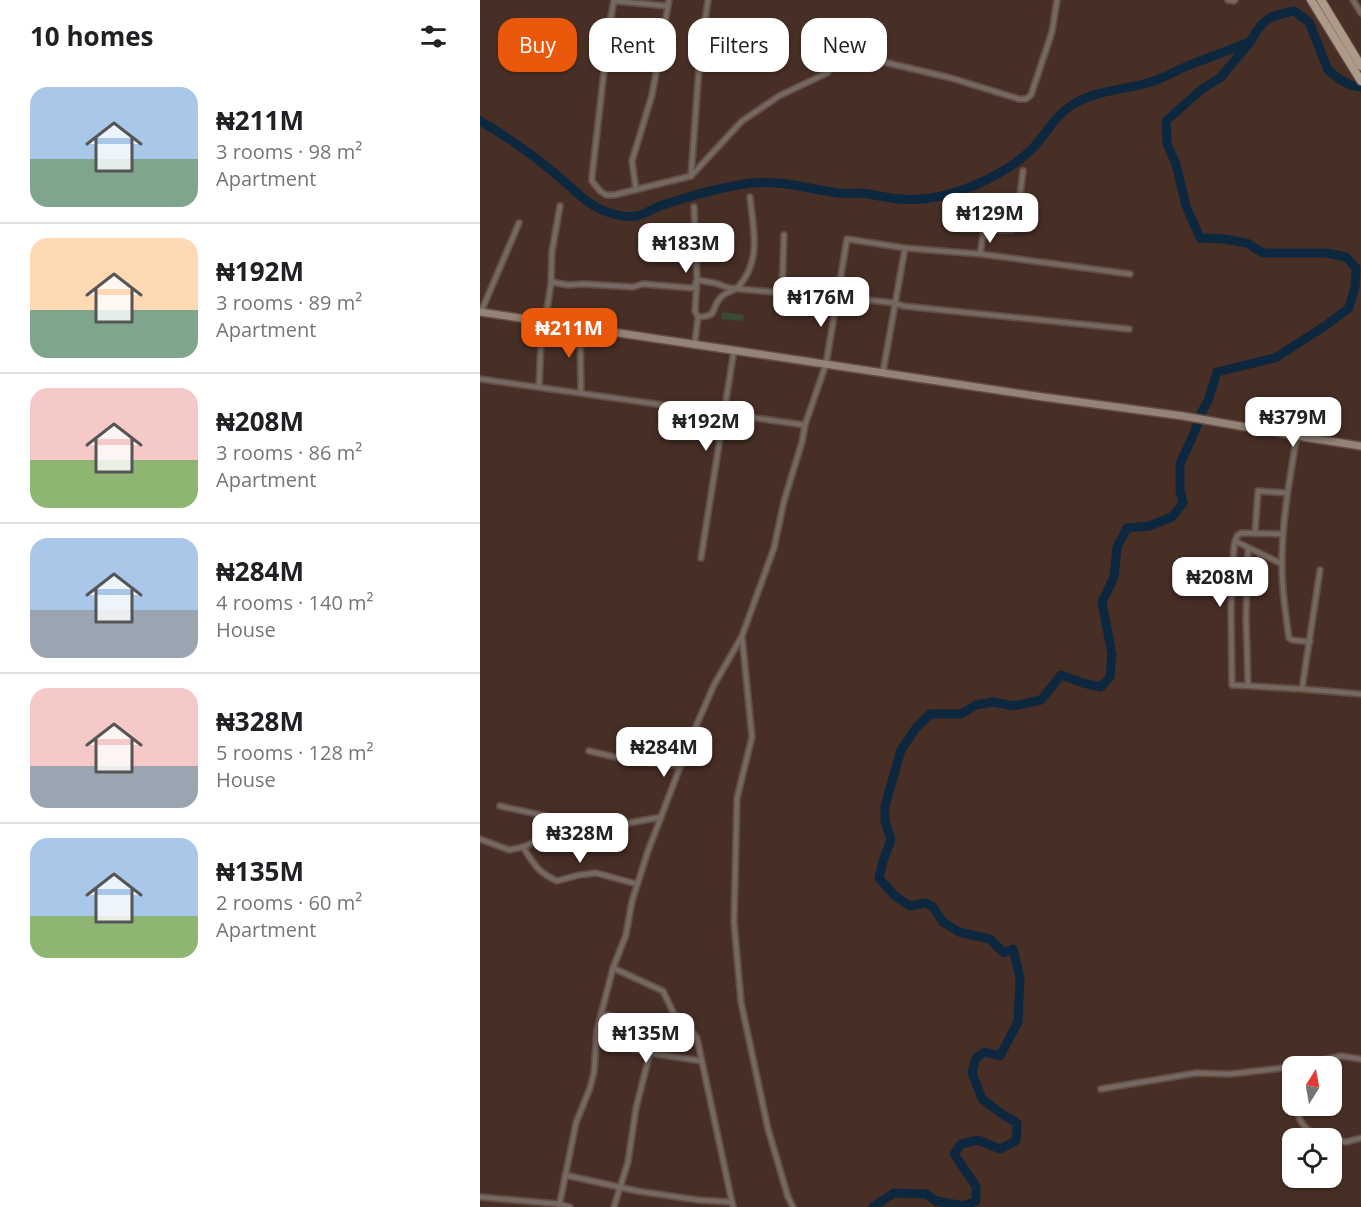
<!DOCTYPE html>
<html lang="en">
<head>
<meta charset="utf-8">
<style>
	:root { --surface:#fff; --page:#f2f2f2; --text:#202124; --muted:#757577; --line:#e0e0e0; --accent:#ea580c }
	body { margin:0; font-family:"Open Sans",sans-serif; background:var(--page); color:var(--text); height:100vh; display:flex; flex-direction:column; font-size:22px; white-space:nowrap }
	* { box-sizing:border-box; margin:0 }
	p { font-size:20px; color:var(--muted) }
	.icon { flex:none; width:33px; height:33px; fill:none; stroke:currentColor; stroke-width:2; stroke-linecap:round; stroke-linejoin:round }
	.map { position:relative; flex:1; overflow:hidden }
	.side { display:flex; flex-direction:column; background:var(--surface); width:480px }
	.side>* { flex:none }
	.guide { position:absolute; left:18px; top:18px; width:570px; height:54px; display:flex; gap:12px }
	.needle { width:39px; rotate:11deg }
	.controls { position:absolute; left:802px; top:1056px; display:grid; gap:12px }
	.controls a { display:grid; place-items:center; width:60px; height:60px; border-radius:12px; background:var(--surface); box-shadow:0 2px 4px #0004; font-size:30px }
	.price { position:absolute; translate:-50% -51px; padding:0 14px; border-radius:12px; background:#fff; color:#222; font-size:20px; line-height:39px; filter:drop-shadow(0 2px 3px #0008) }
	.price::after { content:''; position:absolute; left:50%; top:36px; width:18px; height:14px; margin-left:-9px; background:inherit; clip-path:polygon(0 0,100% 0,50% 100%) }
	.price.selected { background:var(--accent); color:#fff }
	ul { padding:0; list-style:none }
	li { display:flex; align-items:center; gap:18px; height:150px; padding:0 30px }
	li+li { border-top:2px solid var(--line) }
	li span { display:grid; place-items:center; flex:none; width:168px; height:120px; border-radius:18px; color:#555 }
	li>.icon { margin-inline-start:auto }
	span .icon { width:72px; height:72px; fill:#fffc; stroke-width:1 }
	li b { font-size:26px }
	h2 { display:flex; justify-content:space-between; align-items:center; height:72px; padding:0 30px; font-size:26px }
	.pill { padding:0 21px; border-radius:18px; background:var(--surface); box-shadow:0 2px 4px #0004; font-size:21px; line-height:54px }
	.pill.selected { background:var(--accent); color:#fff }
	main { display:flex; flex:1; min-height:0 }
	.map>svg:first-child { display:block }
	.green { fill:#374b34 }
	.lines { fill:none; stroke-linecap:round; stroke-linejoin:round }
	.river { stroke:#0c273e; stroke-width:9 }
	.street-casing { stroke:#644c44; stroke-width:8 }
	.secondary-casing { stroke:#644c44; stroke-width:10 }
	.primary-casing { stroke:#644c44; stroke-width:10 }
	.street { stroke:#736960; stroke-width:4.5 }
	.secondary { stroke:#948477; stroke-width:7 }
	.primary { stroke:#ae9a89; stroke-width:8 }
</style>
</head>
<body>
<main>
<section class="side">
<h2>10 homes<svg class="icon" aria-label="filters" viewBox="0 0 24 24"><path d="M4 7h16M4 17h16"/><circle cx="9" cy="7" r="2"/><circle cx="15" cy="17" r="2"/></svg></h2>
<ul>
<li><span style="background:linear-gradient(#a9c7e8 60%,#7fa58c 0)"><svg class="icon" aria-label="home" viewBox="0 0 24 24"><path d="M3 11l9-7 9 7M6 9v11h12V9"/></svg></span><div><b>₦211M</b><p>3 rooms · 98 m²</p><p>Apartment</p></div></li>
<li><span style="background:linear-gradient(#ffd9b3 60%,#7fa58c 0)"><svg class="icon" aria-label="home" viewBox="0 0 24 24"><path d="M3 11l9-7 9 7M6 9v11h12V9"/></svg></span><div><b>₦192M</b><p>3 rooms · 89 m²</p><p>Apartment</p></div></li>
<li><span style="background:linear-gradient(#f6c9c9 60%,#8fb573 0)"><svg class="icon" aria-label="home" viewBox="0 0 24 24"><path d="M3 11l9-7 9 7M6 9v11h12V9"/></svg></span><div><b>₦208M</b><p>3 rooms · 86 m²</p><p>Apartment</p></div></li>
<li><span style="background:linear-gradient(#a9c7e8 60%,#9aa5b1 0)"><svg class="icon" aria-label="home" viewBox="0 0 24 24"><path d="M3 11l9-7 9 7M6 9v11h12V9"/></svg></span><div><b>₦284M</b><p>4 rooms · 140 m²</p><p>House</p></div></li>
<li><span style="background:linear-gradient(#f6c9c9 65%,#9aa5b1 0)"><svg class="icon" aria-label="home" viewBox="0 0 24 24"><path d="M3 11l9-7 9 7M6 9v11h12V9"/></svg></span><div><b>₦328M</b><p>5 rooms · 128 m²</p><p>House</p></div></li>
<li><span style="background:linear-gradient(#a9c7e8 65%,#8fb573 0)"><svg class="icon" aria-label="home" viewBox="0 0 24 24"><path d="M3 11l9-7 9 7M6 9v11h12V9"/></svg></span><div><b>₦135M</b><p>2 rooms · 60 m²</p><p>Apartment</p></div></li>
</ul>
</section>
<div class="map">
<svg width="881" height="1207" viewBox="0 0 881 1207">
	<rect width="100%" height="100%" fill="#482f26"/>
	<polygon class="green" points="242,312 264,315 263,321 241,319"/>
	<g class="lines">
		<g class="river">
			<path d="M0,121C28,137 53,155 78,176C97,192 107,206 133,214C140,216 148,217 155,216C164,215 172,209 180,206C209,196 242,187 272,183C301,180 329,189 358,193C368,194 379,192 389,194C413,199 433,202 456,197C487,192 530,171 552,149C565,136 573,118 588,108C613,89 645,91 674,81C685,77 696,71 707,66C728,58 749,50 770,42C783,19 788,16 814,11L829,22L848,70L858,78L870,85L881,87"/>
			<polyline points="393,1207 414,1193 446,1194 456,1201 484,1206 496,1201 496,1186 474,1154 481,1144 498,1140 520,1149 536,1141 537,1123 522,1114 502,1099 492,1073 496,1058 505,1052 520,1056 538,1022 540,978 533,949 524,953 510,939 479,932 463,922 453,907 446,903 430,906 415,896 399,878 403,861 411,840 405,821 405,806 421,750 436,728 450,714 481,714 496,705 513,702 533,706 561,700 581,675 603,683 621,687 630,677 632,654 622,602 634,577 637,547 647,528 669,526 692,517 703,503 700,490 700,464 715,431 721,413 728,401 737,372 795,358 845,326 869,308 875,287 876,268 866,257 847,253 783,253 767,243 744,239 720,238 706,206 696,164 687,144 686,121 722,89 740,78 770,42"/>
		</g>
		<g class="street-casing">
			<g id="street">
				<polyline points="134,0 129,28 112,176 112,181 120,191 126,195 134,195 211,176 262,121 299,96 347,73 354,65 357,57 363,52 370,52 387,58 471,78 539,99 546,99 551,95 572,32 577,0"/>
				<polyline points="748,0 754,1 755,0"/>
				<polyline points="873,0 881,13"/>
				<polyline points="134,1 188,6"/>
				<polyline points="211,176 220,54 228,0"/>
				<polyline points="156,190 152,161 172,95 189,0"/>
				<polyline points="214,207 217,280 215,311 218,317 215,341"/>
				<polyline points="500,254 504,230 532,230 536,226 543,171"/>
				<polyline points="71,282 88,285 103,284 153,287 163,284 211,288 214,287 217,280 235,283 249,288 293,292 305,291 415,303 423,306 649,329"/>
				<polyline points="302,291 304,235"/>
				<polyline points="1,312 39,223"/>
				<path d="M218,317C239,316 230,310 240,298C246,291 254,292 259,286C282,260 273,228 270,197"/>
				<polyline points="100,327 101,392"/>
				<polyline points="403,372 425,248"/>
				<polyline points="0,379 325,425"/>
				<polyline points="59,386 62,321 67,309 71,284 72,251 80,206"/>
				<path d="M817,436C810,476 803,515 802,555C801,583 805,610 809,638L812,640L830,642"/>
				<polyline points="775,533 778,491 807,493"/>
				<polyline points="803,534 761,533 757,536 754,546 751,607 752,685 822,689 881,694"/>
				<polyline points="755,541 802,564"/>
				<polyline points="221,558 254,350"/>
				<polyline points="262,636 272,737 257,798 254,922 261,1002 288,1129 308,1197 313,1207"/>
				<polyline points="768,685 766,617 768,549"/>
				<polyline points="822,689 840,570"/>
				<polyline points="109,751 148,760 201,766"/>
				<polyline points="20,806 93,822 112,827"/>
				<polyline points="0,839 29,850 43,847 77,832 128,827 181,817"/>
				<path d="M43,847C54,864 57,872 77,881L99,875L116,873L157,884"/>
				<polyline points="133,968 183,991 194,1014 204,1020 217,1038 253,1207"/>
				<polyline points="121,1014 172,1024 175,1026 176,1029 156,1108 148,1162 134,1207"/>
				<polyline points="116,1039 170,1053 221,1061"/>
				<polyline points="815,1066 861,1056 881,1059"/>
				<polyline points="621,1089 716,1073 750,1074 813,1067"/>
				<path d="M817,1106C818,1127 831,1135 850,1138"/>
				<polyline points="852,1139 866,1142 881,1138"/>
				<polyline points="85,1175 157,1191 218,1200 252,1202"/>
				<polyline points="0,1197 79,1204 90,1207"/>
				<polyline points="79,1207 96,1123 110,1088 114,1072 117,1030 133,968 146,935 152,901 168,851 213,733 234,685 262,636 294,548 304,501 322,442 325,425 346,364 367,239 425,248 500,254 650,274"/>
			</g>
		</g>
		<g class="secondary-casing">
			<polyline id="secondary" points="0,312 563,397 703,416 817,436 881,446"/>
		</g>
		<g class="primary-casing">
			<g id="primary">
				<polyline points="831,0 881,81"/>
				<polyline points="841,0 881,66"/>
			</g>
		</g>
		<use href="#street" class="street"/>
		<use href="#secondary" class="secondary"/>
		<use href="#primary" class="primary"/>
	</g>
</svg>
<div class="controls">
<a><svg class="needle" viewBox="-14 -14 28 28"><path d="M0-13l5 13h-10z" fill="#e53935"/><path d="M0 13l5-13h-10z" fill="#757577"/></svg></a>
<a><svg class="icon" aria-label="locate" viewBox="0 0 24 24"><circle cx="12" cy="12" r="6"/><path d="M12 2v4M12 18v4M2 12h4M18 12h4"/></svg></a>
</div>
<b class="price" style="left:510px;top:244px">₦129M</b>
<b class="price" style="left:206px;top:274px">₦183M</b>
<b class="price" style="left:341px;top:328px">₦176M</b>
<b class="price selected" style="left:89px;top:359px">₦211M</b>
<b class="price" style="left:813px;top:448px">₦379M</b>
<b class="price" style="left:226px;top:452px">₦192M</b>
<b class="price" style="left:740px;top:608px">₦208M</b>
<b class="price" style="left:184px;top:778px">₦284M</b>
<b class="price" style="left:100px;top:864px">₦328M</b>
<b class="price" style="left:166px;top:1064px">₦135M</b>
<div class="guide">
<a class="pill selected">Buy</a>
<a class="pill">Rent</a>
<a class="pill">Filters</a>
<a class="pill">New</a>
</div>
</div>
</main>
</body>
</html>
